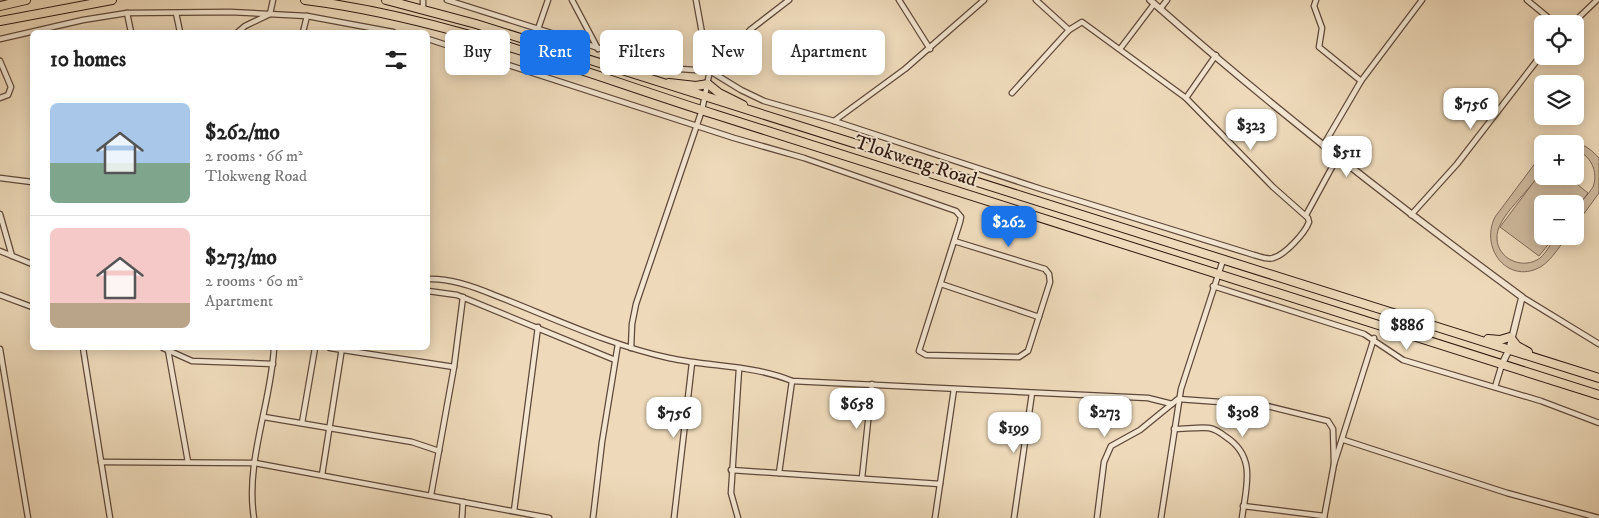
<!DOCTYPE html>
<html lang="en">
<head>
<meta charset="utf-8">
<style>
	:root { --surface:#fff; --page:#f2f2f2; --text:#222; --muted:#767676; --line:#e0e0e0; --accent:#1a73e8 }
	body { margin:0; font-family:"IM FELL DW Pica",serif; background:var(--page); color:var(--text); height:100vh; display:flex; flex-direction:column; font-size:19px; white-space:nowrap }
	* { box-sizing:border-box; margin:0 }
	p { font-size:16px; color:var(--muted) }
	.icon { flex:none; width:28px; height:28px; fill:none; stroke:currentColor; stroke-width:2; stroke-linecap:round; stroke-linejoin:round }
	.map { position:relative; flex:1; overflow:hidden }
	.drawer { position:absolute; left:30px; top:30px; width:400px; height:320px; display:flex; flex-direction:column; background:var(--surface); border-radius:8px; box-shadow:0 2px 12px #0003 }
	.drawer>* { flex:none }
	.hud { position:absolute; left:445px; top:30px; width:475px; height:45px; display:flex; gap:10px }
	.tools { position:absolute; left:1534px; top:15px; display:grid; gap:10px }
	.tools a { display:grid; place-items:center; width:50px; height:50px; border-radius:8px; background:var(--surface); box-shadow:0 2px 12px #0003; font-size:25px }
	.price { position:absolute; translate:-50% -42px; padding:0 11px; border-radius:10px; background:#fff; color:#222; font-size:16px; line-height:32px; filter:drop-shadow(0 1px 2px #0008) }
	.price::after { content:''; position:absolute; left:50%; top:30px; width:15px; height:11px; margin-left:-8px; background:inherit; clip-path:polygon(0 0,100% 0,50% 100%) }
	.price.on { background:var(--accent); color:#fff }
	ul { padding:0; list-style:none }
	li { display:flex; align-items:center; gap:15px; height:125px; padding:0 20px }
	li+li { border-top:1px solid var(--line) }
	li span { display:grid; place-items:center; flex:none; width:140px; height:100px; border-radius:8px; color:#555 }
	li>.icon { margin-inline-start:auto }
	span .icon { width:60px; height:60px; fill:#fffc; stroke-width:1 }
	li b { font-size:21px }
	h2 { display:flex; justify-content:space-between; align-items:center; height:60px; padding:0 20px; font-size:21px }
	.tag { padding:0 18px; border-radius:8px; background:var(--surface); box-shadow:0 2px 12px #0003; font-size:18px; line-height:45px }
	.tag.on { background:var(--accent); color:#fff }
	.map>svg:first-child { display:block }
	.green { fill:#ceb99d; stroke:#7e6856 }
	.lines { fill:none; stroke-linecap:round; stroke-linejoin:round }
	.minor-casing { stroke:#5f483a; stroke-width:7 }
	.tertiary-casing { stroke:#5f483a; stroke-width:8 }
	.primary-casing { stroke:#2f180f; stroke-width:10 }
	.minor { stroke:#f4e7d2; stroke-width:4.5 }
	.tertiary { stroke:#f4e7d2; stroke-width:5.5 }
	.primary { stroke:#eedaba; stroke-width:8 }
	.labels { text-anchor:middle; stroke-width:4; stroke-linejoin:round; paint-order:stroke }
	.street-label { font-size:20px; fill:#2f180f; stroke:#f4e7d2 }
</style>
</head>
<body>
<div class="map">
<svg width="1599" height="518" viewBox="0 0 1599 518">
	<rect width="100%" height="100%" fill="#eedaba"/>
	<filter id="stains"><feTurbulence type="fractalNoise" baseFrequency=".004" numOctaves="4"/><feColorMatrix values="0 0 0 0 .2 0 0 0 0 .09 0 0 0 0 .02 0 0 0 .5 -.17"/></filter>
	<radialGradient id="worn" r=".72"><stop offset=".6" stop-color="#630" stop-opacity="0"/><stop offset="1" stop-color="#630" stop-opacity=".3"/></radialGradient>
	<g class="green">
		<path d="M1564,141C1580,142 1588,146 1599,158V193L1575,226C1575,221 1574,214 1576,210C1580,202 1588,195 1593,187C1599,171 1590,155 1575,149V144H1557Z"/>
		<path d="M1542,154C1543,159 1544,165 1542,169C1533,190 1495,216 1497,239C1498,258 1520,269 1537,260C1545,256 1551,243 1556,236H1567C1560,246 1552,259 1542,266C1510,286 1479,250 1495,217Z"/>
		<polygon points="1542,171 1542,176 1567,176 1588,193 1575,210 1575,204 1542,204 1542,236 1555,236 1539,256 1500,227"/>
	</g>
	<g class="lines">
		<g class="minor-casing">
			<g id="minor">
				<path d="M447,0L649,64L665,68L710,71L741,90L764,101L834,121L1041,189L1254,255C1259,256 1267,260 1273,258C1285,255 1305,233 1309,222L1308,218L1273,187L1186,98"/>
				<polyline points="572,0 598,49"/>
				<polyline points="899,0 930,49"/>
				<polyline points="1036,0 1069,30"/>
				<polyline points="1316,0 1314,6 1322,28 1319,47 1361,81"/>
				<polyline points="1527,0 1556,24"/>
				<polyline points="423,9 423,0"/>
				<polyline points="1160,9 1167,0"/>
				<polyline points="127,13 131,32"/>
				<polyline points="176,13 180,32"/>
				<polyline points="1572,24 1597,0"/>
				<polyline points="538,29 548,0"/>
				<polyline points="238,32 245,26 270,14 273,0"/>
				<polyline points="303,32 307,16"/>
				<polyline points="0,39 83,20 127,13 230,12 307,16 393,32"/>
				<polyline points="428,39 734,138 804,158 956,211 961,217 960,222 919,351 926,355 1019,357 1028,351 1050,282 1049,274 1045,269 954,241"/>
				<polyline points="1120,49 1154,4"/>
				<polyline points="0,61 11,87 8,95 0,98"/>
				<polyline points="711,65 727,55 750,30 789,0"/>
				<polyline points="1012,93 1069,30 1082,22 1186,98 1216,55"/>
				<polyline points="834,121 905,69 984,0"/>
				<polyline points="1323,146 1361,81 1422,0"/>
				<polyline points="0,178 32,182"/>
				<polyline points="0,214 12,256"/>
				<polyline points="1306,215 1337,158"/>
				<polyline points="1411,215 1457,164 1542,54"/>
				<polyline points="0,251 32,264"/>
				<path d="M428,279C450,278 473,286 494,295C551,317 609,345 669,358C710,367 754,365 792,381L1148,398L1172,404"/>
				<polyline points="941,284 1039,317"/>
				<polyline points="1213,286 1364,334 1403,360 1541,401 1599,423"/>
				<polyline points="428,291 457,295 615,360"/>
				<polyline points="0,295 32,307"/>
				<polyline points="1522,297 1599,344"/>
				<polyline points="83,348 110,518"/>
				<polyline points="163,348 192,361 273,364"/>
				<polyline points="330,348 454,367"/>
				<polyline points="631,348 632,324 636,304 702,110 711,65 702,33 696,0"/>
				<polyline points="0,349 28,518"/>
				<polyline points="168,350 188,462"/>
				<polyline points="1495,387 1502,364"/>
				<polyline points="264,417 412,442 439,451"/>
				<polyline points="302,423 315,348"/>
				<path d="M1174,429C1185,429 1198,427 1209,428C1215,429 1221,433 1226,437C1257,457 1246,487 1242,518"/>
				<polyline points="1344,440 1507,493 1599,518"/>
				<polyline points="101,462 255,463 549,518"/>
				<polyline points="731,470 940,484"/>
				<polyline points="779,473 792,381"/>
				<polyline points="322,475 342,348"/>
				<polyline points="862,478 872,384"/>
				<polyline points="431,495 454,367 463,297"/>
				<polyline points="1243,506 1324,516"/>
				<polyline points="514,511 538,327"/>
				<path d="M254,518C245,462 271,404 274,348"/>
				<polyline points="462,518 463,502"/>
				<polyline points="593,518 602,442 618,344"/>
				<polyline points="674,518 692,363"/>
				<polyline points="738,518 731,493 739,369"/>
				<polyline points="935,518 954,389"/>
				<polyline points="1014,518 1032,393"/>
				<polyline points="1097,518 1104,462 1111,446 1140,430 1178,399 1263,405 1328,421 1333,429 1334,464"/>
				<polyline points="1161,518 1181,389 1223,260"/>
				<polyline points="1324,518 1334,464 1374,338"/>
			</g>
		</g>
		<g class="tertiary-casing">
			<path id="tertiary" d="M1150,0C1269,105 1394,203 1522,297L1509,350L1502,364"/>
		</g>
		<g class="primary-casing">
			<g id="primary">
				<path d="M305,0C448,18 581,72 717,115C1011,208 1305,302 1599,395"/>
				<polyline points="386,0 476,24 1599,378"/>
				<polyline points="0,6 26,0"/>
				<polyline points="0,21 112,0"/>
				<polyline points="669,83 696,86 708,84 719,93 743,105"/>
				<polyline points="1488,339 1500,340 1510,337 1517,346 1528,352"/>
			</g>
		</g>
		<use href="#minor" class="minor"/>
		<use href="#tertiary" class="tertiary"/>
		<use href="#primary" class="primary"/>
	</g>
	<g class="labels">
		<g class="street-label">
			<text transform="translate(916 160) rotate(18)" y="7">Tlokweng Road</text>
		</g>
	</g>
	<rect width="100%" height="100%" filter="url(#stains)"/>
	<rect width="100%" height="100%" fill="url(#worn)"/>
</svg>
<div class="tools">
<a><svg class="icon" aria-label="locate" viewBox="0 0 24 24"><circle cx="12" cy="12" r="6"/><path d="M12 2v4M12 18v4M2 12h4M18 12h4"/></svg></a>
<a><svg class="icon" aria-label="layers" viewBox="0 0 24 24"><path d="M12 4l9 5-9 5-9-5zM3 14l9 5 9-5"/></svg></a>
<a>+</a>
<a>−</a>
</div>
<b class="price" style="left:1471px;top:130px">$756</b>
<b class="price" style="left:1251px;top:151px">$323</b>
<b class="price" style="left:1347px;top:178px">$511</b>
<b class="price on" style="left:1009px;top:248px">$262</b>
<b class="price" style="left:1407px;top:351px">$886</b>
<b class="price" style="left:857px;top:430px">$658</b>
<b class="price" style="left:1105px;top:438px">$273</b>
<b class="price" style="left:1243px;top:438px">$308</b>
<b class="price" style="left:674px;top:439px">$756</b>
<b class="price" style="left:1014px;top:454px">$199</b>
<div class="hud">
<a class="tag">Buy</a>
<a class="tag on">Rent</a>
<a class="tag">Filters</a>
<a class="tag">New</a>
<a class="tag">Apartment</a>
</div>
<section class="drawer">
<h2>10 homes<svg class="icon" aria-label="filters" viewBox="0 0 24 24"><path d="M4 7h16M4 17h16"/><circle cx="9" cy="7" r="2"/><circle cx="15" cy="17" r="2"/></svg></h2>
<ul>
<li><span style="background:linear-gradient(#a9c7e8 60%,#7fa58c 0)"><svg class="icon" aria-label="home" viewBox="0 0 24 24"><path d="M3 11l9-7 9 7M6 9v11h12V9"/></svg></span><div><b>$262/mo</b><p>2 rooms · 66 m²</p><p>Tlokweng Road</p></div></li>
<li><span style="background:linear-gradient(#f6c9c9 75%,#b9a48a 0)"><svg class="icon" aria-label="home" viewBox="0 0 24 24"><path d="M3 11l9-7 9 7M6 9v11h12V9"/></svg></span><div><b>$273/mo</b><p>2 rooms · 60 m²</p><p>Apartment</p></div></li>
</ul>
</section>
</div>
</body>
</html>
